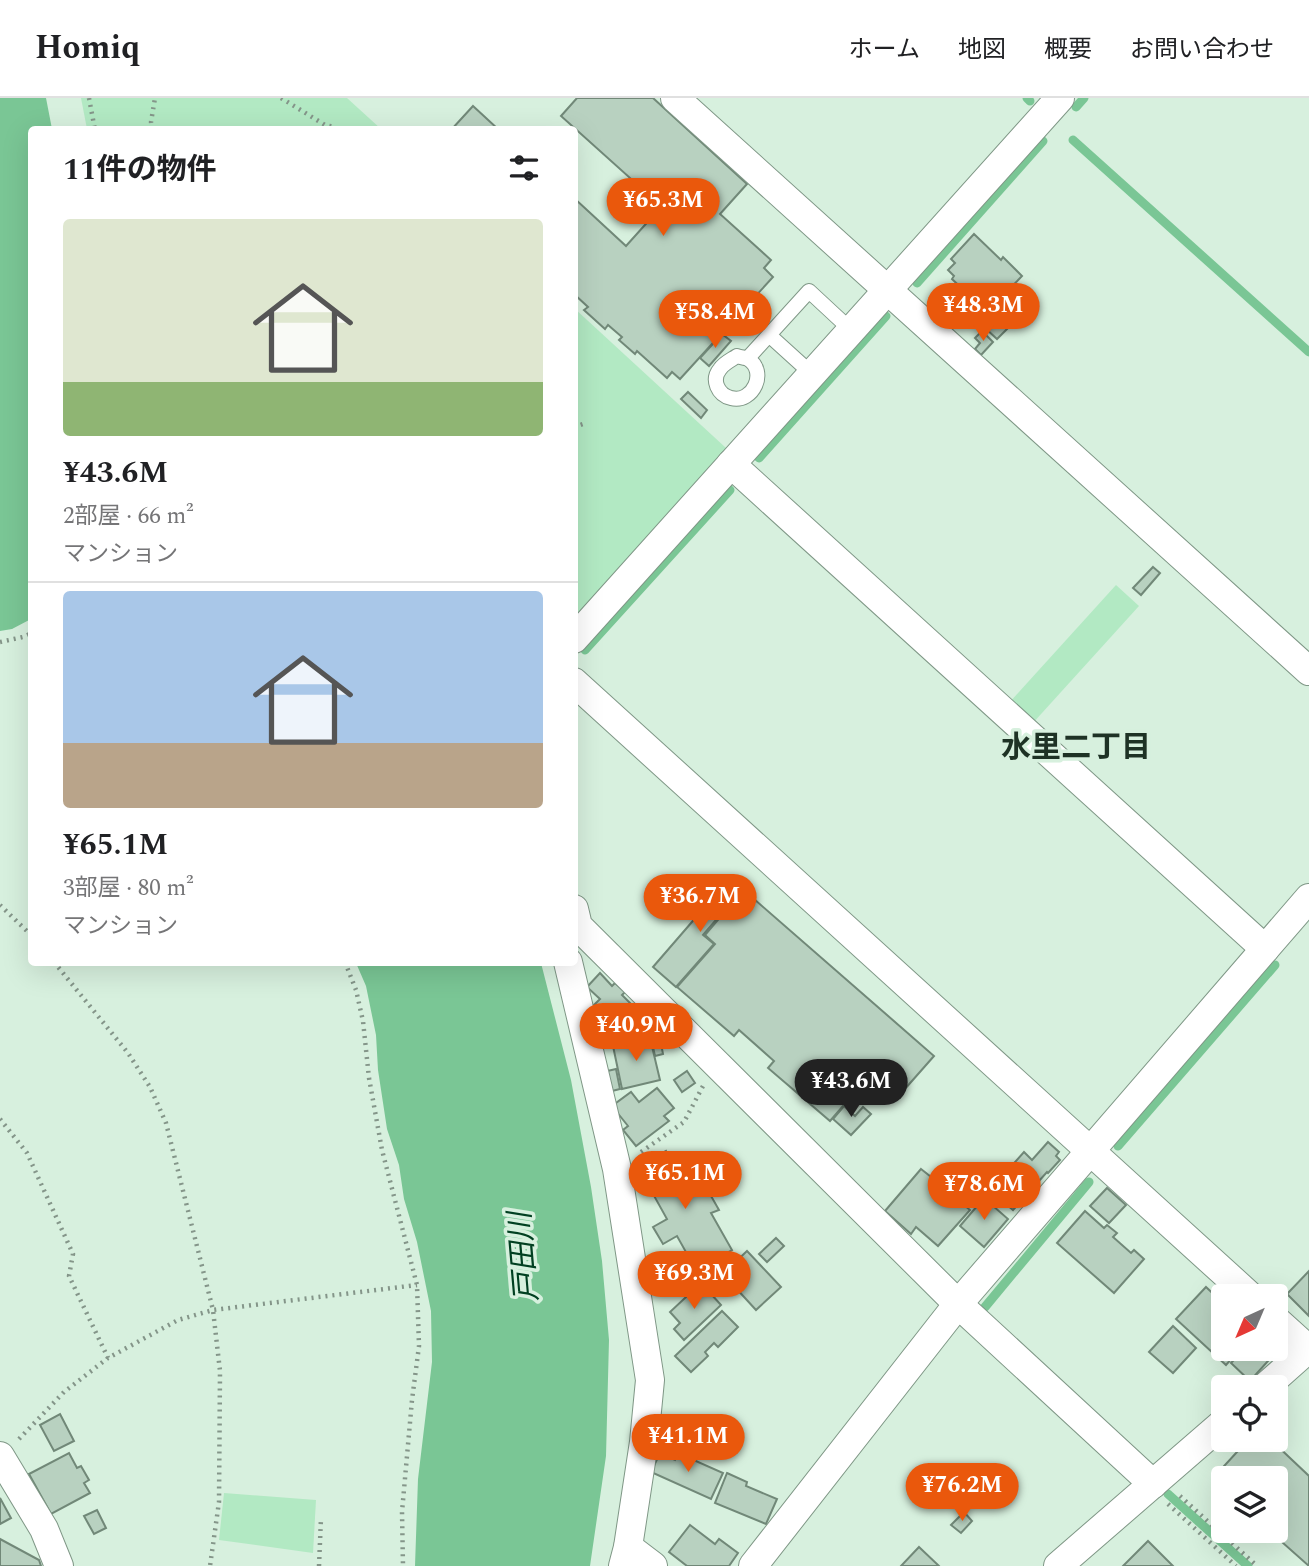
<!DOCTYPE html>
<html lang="ja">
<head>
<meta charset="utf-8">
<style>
	:root { --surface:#fff; --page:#f6f6f6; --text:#202124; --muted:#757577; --line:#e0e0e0; --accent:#ea580c }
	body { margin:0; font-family:Spectral,"Noto Sans JP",serif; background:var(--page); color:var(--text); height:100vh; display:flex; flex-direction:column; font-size:26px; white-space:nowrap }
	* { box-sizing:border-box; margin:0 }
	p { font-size:23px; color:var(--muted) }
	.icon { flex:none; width:38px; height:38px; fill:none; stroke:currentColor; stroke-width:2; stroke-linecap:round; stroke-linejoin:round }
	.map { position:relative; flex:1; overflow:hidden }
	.side { position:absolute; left:28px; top:28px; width:550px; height:840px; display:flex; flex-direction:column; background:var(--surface); border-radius:7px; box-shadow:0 7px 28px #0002 }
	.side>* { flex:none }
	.needle { width:46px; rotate:224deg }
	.controls { position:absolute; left:1211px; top:1186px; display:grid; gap:14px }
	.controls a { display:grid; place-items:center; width:77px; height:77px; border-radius:7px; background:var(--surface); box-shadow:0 7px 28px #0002; font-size:35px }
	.price { position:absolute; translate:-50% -60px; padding:0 16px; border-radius:24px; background:var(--accent); color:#fff; font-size:23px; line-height:46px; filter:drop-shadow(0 2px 4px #0008) }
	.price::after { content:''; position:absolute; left:50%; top:42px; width:21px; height:16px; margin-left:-10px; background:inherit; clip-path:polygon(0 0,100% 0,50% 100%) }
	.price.on { background:#222; color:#fff }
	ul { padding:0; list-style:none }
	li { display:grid; align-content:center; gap:14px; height:371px; padding:0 35px }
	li+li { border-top:2px solid var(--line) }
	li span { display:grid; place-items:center; height:217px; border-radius:7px; color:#555 }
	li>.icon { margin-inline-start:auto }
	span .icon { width:126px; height:126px; fill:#fffc; stroke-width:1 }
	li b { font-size:30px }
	h2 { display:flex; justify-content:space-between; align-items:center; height:84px; padding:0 35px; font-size:30px }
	header { display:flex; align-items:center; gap:42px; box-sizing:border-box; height:98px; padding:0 35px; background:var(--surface); border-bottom:2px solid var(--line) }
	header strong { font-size:33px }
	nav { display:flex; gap:38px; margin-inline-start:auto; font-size:24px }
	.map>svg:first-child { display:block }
	.green { fill:#b2e9c3 }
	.water { fill:#7ac695 }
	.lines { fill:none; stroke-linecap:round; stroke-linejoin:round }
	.stream { stroke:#7ac695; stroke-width:9 }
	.building { fill:#b8d1c0; stroke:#718878; stroke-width:2 }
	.service-casing { stroke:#7f9786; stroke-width:16 }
	.minor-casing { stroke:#7f9786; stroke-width:30 }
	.path { stroke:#849589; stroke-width:4.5; stroke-dasharray:2 5; stroke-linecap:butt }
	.service { stroke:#fff; stroke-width:14 }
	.minor { stroke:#fff; stroke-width:28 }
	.labels { text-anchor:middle; stroke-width:7; stroke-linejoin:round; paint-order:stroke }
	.neighbourhood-label { font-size:30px; font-weight:bold; fill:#1e3225; stroke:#d7f0de }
	.water-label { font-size:30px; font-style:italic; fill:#014021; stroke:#d7f0de }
</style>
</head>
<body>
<header>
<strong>Homiq</strong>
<nav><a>ホーム</a><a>地図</a><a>概要</a><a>お問い合わせ</a></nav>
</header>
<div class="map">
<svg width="1309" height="1468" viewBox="0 0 1309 1468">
	<rect width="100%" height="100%" fill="#d7f0de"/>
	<g class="green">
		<polygon points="81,0 347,0 381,31 87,31"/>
		<polygon points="574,210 726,350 574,521"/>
		<polygon points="1116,487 1139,508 1032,626 1009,605"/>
		<polygon points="224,1395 316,1402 313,1455 219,1442"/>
	</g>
	<g class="water">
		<polygon points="0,0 46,0 52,31 32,32 31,521 12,531 0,533"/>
		<polygon points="356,865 541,865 571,982 591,1089 602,1163 609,1242 606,1358 590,1468 415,1468 418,1381 432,1264 431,1213 417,1144 404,1101 399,1067 387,1031 378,972 376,937 366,888"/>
	</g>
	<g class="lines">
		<g class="stream">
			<polyline points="1027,0 1030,3"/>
			<polyline points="1076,9 1084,0"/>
			<polyline points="1073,42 1309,254"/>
			<polyline points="917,185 1043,43"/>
			<polyline points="759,360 886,218"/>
			<polyline points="585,552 730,392"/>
			<polyline points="1118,1048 1275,867"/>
			<polyline points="985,1209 1089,1084"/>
			<polyline points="1168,1396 1248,1468"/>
		</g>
	</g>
	<g class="building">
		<polygon points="577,0 653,0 747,86 720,116 771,162 764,170 773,179 680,281 672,274 667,280 637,253 635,256 619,242 622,239 608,227 605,231 584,212 588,209 574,196 574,100 626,148 653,118 631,97 639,88 561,18"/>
		<polygon points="473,8 499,32 451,32"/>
		<polygon points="974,136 1001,162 1003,159 1022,178 998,203 995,201 987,209 971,195 969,197 952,181 954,178 948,172 955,165 951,161"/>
		<polygon points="1001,212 1014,224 997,241 985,230"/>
		<polygon points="982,233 993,244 981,257 975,251 980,245 975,240"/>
		<polygon points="722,236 731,243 709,268 700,260"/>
		<polygon points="688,294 707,312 701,320 681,301"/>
		<polygon points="1153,469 1160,475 1141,497 1133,490"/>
		<polygon points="730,780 753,800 738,818 728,808 703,837 714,846 676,889 653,869"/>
		<polygon points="754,801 934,958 904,992 877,969 830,1023 768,970 774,963 739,932 734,938 677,889 715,846 705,837 728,810 738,819"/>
		<polygon points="600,875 612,888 615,885 625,894 622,897 643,918 624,939 621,936 612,946 611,944 608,946 595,933 601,926 595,920 601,913 594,907 600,901 587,889"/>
		<polygon points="657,925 663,956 655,958 648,927"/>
		<polygon points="650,940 660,982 622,991 613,948"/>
		<polygon points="616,971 620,991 608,994 603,974"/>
		<polygon points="687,973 695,985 682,994 674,982"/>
		<polygon points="657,990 674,1010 664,1018 669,1023 636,1048 623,1032 628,1028 612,1008 631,994 639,1004"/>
		<polygon points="844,1008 855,1018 863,1009 871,1016 851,1037 833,1021"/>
		<polygon points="1048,1044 1059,1054 1056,1058 1060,1062 1048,1075 1047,1074 1013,1112 990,1092 1024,1054 1032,1062"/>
		<polygon points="666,1053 678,1077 694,1068 719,1112 711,1115 732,1152 696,1172 677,1138 663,1146 653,1129 667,1121 638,1069"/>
		<polygon points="921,1071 935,1082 940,1076 956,1090 951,1096 970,1112 938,1148 916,1129 911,1136 885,1113"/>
		<polygon points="1107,1090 1126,1107 1109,1125 1090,1108"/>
		<polygon points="984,1100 1008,1121 984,1149 960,1128"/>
		<polygon points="1085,1113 1104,1130 1107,1127 1117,1135 1113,1139 1131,1155 1134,1152 1144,1161 1114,1195 1057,1145"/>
		<polygon points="776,1140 784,1148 767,1164 759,1156"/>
		<polygon points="747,1153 781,1189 756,1212 723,1176"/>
		<polygon points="1309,1173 1309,1218 1287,1196"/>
		<polygon points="701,1185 721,1207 684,1242 674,1231 680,1225 670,1214"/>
		<polygon points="1206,1189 1223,1205 1223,1251 1240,1251 1226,1267 1176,1221"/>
		<polygon points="722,1213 738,1229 718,1249 714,1245 705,1254 708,1258 691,1274 675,1258"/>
		<polygon points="1173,1228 1196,1250 1173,1275 1149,1254"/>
		<polygon points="1244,1251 1274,1251 1276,1254 1250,1283 1231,1265"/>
		<polygon points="60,1316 74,1343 54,1353 40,1327"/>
		<polygon points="1248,1342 1271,1342 1309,1378 1309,1468 1274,1437 1285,1425 1276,1417 1276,1381 1223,1381 1223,1388 1214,1379"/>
		<polygon points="69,1355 77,1370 81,1368 89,1382 84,1385 90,1395 51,1416 29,1376"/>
		<polygon points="660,1355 675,1362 678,1355 723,1375 711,1401 651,1374"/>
		<polygon points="727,1375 747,1384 746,1388 777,1401 766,1426 715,1405"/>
		<polygon points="0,1400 11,1420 0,1426"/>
		<polygon points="97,1412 106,1430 94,1436 84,1418"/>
		<polygon points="964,1414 972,1423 961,1435 951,1427"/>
		<polygon points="690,1427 715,1446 719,1441 738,1455 729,1468 687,1468 669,1454"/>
		<polygon points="0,1441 39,1462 41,1468 0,1468"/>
		<polygon points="1148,1443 1173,1468 1123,1468"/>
		<polygon points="919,1449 939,1468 901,1468"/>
	</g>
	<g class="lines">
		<g class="service-casing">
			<g id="service">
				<polyline points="769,237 812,276"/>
				<path d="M737,258C739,259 747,260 748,261C768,273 753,306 731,300C718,297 711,282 720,271C724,265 731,262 737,258Z"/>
				<polyline points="748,260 809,193 851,232"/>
			</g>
		</g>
		<g class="minor-casing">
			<g id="minor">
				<polyline points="675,0 1309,573"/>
				<polyline points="731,366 1265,851"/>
				<polyline points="574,541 1060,0"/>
				<polyline points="574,584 1251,1199"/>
				<polyline points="574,811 578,828 958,1206 1153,1386"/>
				<polyline points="568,864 617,1071 650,1282 644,1344 628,1449 623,1468"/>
				<polyline points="1276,1222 1309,1252"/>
				<polyline points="1264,1290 1309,1250"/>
				<polyline points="0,1358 44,1431 59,1468"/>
				<polyline points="628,1449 653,1468"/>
				<polyline points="753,1468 958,1206 1309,800"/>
				<polyline points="1058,1468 1223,1325"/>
			</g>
		</g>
		<g class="path">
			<polyline points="89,0 95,32"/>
			<polyline points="281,0 325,27 335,29 336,32"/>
			<polyline points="152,32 151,24 155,0"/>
			<polyline points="574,329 586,325"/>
			<polyline points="0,544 23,539 32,535"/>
			<polyline points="0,807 32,838"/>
			<polyline points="54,864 128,955 150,989 166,1025 213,1212 220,1273 219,1404 210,1468"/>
			<polyline points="345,864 356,892 363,923 369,980 382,1052 417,1187 419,1248 412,1302 402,1414 403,1468"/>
			<polyline points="0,1021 27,1055 73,1156 69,1178 108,1260"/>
			<polyline points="641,1054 684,1024 703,988"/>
			<polyline points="19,1341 64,1294 108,1260 178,1222 213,1212 417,1187"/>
			<polyline points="1180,1398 1257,1468"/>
			<polyline points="1168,1406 1236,1468"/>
			<polyline points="319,1468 321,1420"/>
		</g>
		<use href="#service" class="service"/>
		<use href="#minor" class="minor"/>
	</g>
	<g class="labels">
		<g class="neighbourhood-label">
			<text x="1076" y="659">水里二丁目</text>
		</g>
		<g class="water-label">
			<text transform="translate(523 1159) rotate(-95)" y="10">戸田川</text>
		</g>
	</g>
</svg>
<div class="controls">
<a><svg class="needle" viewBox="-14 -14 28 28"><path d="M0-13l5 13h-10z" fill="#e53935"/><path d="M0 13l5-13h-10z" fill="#757577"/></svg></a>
<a><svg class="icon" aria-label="locate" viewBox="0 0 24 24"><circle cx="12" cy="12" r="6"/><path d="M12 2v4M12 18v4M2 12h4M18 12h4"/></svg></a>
<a><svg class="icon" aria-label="layers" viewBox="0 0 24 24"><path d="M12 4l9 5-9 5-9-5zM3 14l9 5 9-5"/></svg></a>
</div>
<b class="price" style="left:663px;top:140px">¥65.3M</b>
<b class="price" style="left:983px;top:245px">¥48.3M</b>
<b class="price" style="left:715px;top:252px">¥58.4M</b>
<b class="price" style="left:700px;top:836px">¥36.7M</b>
<b class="price" style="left:636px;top:965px">¥40.9M</b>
<b class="price on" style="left:851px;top:1021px">¥43.6M</b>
<b class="price" style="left:685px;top:1113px">¥65.1M</b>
<b class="price" style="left:984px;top:1124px">¥78.6M</b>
<b class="price" style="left:694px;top:1213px">¥69.3M</b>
<b class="price" style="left:688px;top:1376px">¥41.1M</b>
<b class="price" style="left:962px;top:1425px">¥76.2M</b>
<section class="side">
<h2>11件の物件<svg class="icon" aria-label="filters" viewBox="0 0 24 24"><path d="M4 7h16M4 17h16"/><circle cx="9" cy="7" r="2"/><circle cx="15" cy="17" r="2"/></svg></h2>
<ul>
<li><span style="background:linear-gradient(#dfe7d0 75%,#8fb573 0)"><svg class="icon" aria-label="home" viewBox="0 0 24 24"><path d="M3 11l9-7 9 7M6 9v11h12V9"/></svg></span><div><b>¥43.6M</b><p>2部屋 · 66 m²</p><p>マンション</p></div></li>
<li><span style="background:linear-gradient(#a9c7e8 70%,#b9a48a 0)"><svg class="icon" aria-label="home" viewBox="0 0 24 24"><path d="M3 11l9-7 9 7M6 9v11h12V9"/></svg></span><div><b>¥65.1M</b><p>3部屋 · 80 m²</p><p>マンション</p></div></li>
</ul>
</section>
</div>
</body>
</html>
